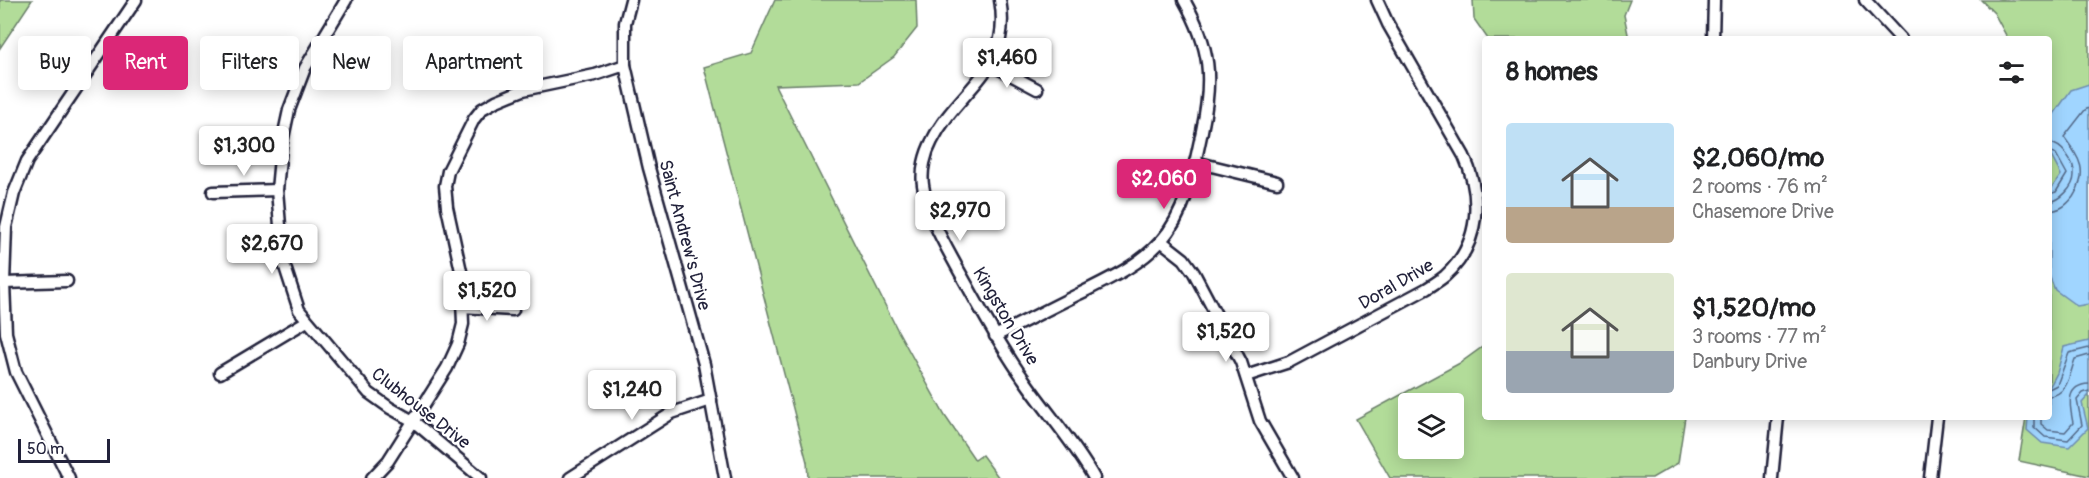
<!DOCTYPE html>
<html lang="en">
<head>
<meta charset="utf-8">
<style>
	:root { --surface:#fff; --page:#f6f6f6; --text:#202124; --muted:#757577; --accent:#db2777 }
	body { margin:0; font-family:Pangolin,sans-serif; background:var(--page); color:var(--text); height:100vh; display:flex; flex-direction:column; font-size:22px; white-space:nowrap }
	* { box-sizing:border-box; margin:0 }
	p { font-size:20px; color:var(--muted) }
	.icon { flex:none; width:33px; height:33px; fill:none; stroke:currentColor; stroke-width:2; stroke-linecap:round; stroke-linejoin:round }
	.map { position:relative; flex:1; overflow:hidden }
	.sheet { position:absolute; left:1482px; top:36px; width:570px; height:384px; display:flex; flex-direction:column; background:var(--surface); border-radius:6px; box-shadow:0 3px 15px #0003 }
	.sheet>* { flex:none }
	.hud { position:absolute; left:18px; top:36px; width:570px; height:54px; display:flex; gap:12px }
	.fabs { position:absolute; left:1398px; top:393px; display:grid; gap:12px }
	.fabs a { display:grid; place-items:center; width:66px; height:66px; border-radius:6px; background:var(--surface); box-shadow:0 3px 15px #0003; font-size:30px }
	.scale { position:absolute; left:18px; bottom:15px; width:92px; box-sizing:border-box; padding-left:6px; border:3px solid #22223b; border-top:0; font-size:16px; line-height:21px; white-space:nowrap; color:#22223b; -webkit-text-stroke:4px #fff; paint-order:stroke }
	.price { position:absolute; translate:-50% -51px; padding:0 14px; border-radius:6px; background:#fff; color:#222; font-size:20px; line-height:39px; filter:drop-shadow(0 2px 3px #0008) }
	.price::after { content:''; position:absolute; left:50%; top:36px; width:18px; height:14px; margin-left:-9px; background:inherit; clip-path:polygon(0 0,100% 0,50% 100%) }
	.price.active { background:var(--accent); color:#fff }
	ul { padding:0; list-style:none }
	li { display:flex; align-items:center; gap:18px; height:150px; padding:0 24px }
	li span { display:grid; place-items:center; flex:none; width:168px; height:120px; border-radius:6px; color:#555 }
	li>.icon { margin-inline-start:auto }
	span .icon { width:72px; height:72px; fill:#fffc; stroke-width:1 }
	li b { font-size:26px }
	h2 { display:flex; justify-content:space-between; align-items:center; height:72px; padding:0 24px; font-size:26px }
	.tag { padding:0 21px; border-radius:6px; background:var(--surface); box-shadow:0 3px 15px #0003; font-size:21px; line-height:54px }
	.tag.active { background:var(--accent); color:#fff }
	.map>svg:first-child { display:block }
	.green { fill:#b2dc99; stroke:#6a7f6a; stroke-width:1.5; fill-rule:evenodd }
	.water { fill:#a0d5ff; stroke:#6e8db1; stroke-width:1.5 }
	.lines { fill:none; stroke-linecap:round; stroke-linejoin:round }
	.shore { stroke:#546a89; stroke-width:1.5 }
	.street-casing { stroke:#22223b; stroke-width:15 }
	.street { stroke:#fff; stroke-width:10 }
	.labels { text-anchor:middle; stroke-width:4.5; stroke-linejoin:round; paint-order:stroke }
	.street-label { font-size:18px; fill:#22223b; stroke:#fff }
</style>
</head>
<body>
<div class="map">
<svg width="2089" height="478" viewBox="0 0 2089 478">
	<rect width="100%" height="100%" fill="#fff"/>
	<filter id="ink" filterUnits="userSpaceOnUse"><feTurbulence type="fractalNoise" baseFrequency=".0167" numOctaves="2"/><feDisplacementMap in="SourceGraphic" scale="12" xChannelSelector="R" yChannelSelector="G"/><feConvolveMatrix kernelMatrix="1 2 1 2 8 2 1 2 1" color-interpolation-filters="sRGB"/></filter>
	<g filter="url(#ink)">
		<g class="green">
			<polygon points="0,0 32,0 0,48"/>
			<polygon points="775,0 916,0 917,28 894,57 859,82 775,85 897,329 945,416 975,460 982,455 999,478 808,478 807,462 704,67 751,53"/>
			<polygon points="1473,0 1630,0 1624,15 1629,39 1488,39 1474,19"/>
			<polygon points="1981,0 2089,0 2089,476 2019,461 2026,417 2049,417 2049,39 2008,39 1994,13"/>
			<path d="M1485,345V417H1685L1678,463L1652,478H1390L1356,419L1460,363ZM1408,404H1454V448H1408Z"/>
		</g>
		<g class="water">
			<polygon points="2089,84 2089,304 2077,306 2055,290 2049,275 2049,192 2061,175 2049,152 2049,121 2071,90"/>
			<polygon points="2089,341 2089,395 2082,403 2088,428 2069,447 2042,443 2027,430 2028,417 2049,417 2049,388 2057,373 2064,347"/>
		</g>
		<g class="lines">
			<g class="shore">
				<path d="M2049,143C2062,144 2075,162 2074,175C2074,187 2060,201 2049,202"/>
				<polyline points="2049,151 2056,154 2067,174 2056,192 2049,194"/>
				<path d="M2049,211C2060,210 2066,206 2073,197C2089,171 2080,159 2064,137L2085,110L2089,108"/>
				<polyline points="2049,389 2057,385 2069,353 2089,348"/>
				<path d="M2049,396C2068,395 2070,373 2075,359L2089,355"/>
				<polyline points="2034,417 2034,427 2045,437 2068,440 2082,425 2077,400 2083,393 2089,391"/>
				<path d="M2041,417V424L2048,430L2065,432L2073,423C2070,407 2064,385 2089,384"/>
			</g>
			<g class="street-casing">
				<g id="street">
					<polyline points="346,0 305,68 289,110 281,147 277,190 283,261 299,310 369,393 390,408 413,421 481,478"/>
					<polyline points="631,0 625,23 625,65 649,168 704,364 725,478"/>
					<path d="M1000,0C1013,71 958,88 932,141C925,154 921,171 923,185C927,215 944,243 958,269C979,306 998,343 1023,378C1046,412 1074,442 1094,478"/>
					<polyline points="1865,0 1901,39"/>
					<polyline points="1713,39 1714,0"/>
					<polyline points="990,64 1037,89"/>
					<polyline points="1195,162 1277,182"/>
					<polyline points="213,192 277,190"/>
					<polyline points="1161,241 1184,259 1194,273 1241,362 1260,421 1293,478"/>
					<polyline points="4,283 67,281"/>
					<polyline points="462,307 513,310"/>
					<path d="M995,336C1024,322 1052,307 1081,293C1109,279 1140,265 1161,241C1187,212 1194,168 1202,131C1213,78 1211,48 1184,0"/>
					<polyline points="220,373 307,321"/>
					<path d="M1246,376L1289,362L1426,289C1432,285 1439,281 1445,276C1481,244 1482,196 1464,156L1388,24L1377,0"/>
					<polyline points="69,478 16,372 6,333 4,283 6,227 14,193 27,161 136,0"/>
					<polyline points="372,478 388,461 447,368 458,344 463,324 461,271 447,207 445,186 448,171 474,119 482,109 496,101 523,90 595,75 625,65"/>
					<polyline points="570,478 672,413 711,400"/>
					<polyline points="1772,478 1778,417"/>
					<polyline points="1930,478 1937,417"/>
				</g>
			</g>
			<use href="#street" class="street"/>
		</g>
	</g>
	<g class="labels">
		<g class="street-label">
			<text transform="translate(685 235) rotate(75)" y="6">Saint Andrew's Drive</text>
			<text transform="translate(1396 284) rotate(-30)" y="6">Doral Drive</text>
			<text transform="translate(1006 316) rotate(59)" y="6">Kingston Drive</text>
			<text transform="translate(421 408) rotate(38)" y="6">Clubhouse Drive</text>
		</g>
	</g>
</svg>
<div class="fabs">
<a><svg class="icon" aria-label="layers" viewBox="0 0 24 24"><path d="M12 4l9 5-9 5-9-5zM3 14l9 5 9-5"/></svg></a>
</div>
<div class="scale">50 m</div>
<b class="price" style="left:1007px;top:89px">$1,460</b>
<b class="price" style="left:244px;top:177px">$1,300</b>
<b class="price active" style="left:1164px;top:210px">$2,060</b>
<b class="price" style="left:960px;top:242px">$2,970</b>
<b class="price" style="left:272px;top:275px">$2,670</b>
<b class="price" style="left:487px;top:322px">$1,520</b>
<b class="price" style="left:1226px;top:363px">$1,520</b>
<b class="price" style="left:632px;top:421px">$1,240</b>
<div class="hud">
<a class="tag">Buy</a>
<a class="tag active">Rent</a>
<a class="tag">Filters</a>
<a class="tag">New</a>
<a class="tag">Apartment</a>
</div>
<section class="sheet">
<h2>8 homes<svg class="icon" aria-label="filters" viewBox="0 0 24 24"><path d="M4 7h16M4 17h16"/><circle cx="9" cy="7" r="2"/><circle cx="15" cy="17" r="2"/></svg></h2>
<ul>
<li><span style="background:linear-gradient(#bfe0f5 70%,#b9a48a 0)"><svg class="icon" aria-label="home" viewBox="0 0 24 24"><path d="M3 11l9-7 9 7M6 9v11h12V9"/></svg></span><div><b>$2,060/mo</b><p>2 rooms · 76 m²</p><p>Chasemore Drive</p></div></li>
<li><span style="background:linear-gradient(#dfe7d0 65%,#9aa5b1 0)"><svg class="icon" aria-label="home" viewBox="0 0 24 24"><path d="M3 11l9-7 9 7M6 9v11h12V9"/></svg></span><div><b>$1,520/mo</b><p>3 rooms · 77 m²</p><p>Danbury Drive</p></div></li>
</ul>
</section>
</div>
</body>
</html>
